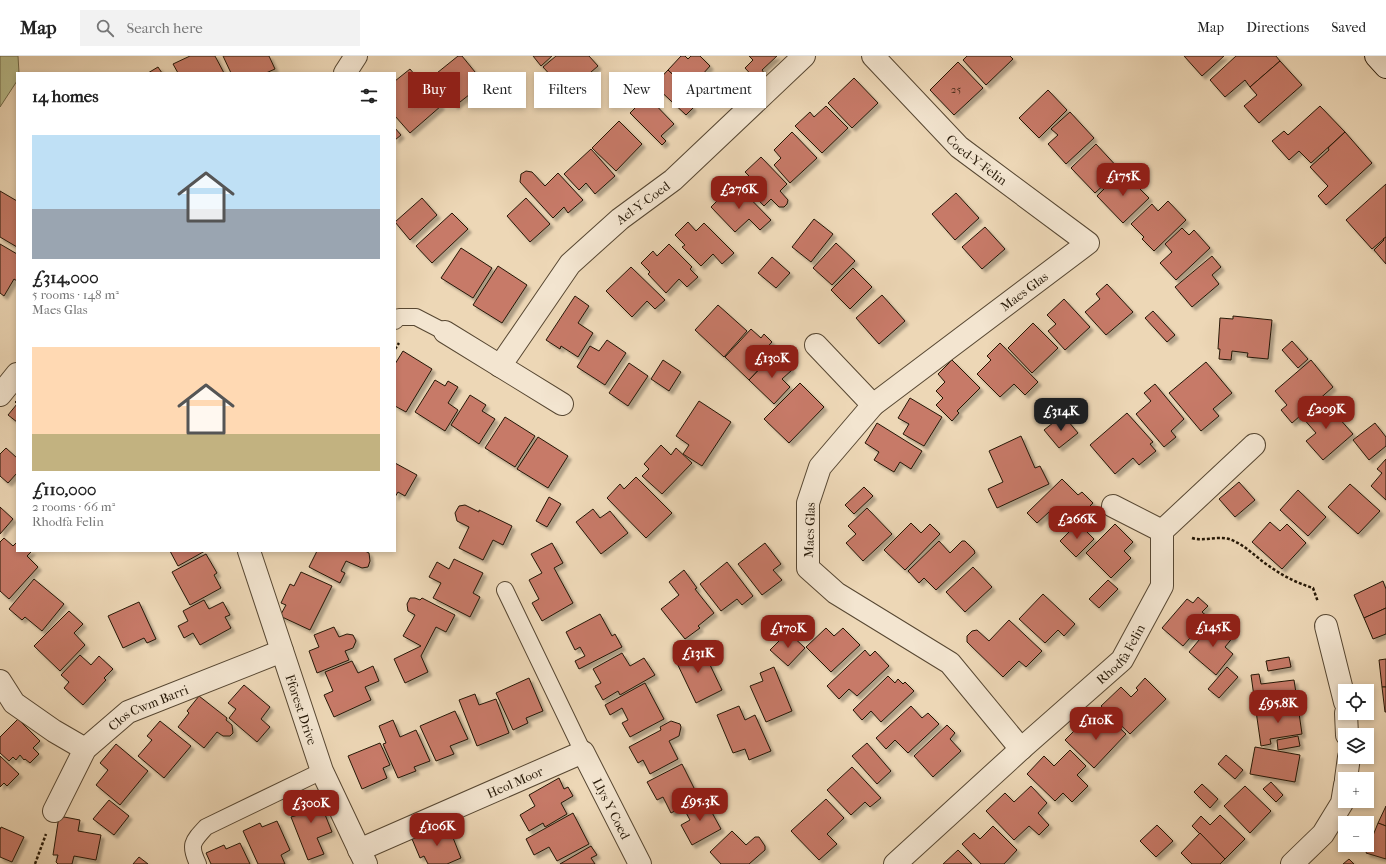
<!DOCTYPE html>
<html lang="en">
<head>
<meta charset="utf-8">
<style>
	:root { --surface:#fff; --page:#f2f2f2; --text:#222; --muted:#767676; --line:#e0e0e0; --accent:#8f2418 }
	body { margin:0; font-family:"IM FELL French Canon",serif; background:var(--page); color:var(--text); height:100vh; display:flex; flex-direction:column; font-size:15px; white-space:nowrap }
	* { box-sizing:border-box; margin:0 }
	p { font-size:13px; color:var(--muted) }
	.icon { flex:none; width:22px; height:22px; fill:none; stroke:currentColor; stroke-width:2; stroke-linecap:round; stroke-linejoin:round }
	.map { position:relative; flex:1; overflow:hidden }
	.drawer { position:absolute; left:16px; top:16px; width:380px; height:480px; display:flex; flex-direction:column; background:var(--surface); border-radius:0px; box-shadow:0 2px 6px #0003 }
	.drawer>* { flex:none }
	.top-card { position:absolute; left:408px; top:16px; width:380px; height:36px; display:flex; gap:8px }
	.buttons { position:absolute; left:1338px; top:628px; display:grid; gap:8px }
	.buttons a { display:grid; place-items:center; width:36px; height:36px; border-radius:0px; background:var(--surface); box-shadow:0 2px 6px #0003; font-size:20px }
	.price { position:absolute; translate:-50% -34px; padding:0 9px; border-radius:8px; background:var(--accent); color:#fff; font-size:13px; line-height:26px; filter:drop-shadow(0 1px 2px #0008) }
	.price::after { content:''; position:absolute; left:50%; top:24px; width:12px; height:9px; margin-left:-6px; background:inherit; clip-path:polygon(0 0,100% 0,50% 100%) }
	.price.selected { background:#222; color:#fff }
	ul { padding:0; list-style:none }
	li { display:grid; align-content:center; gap:8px; height:212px; padding:0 16px }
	li span { display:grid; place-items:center; height:124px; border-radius:0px; color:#555 }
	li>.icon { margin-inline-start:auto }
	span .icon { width:72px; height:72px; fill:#fffc; stroke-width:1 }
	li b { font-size:17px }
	h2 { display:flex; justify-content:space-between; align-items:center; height:48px; padding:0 16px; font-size:17px }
	.chip { padding:0 14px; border-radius:0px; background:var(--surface); box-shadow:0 2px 6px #0003; font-size:14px; line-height:36px }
	.chip.selected { background:var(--accent); color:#fff }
	header { display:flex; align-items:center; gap:24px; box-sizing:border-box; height:56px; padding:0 20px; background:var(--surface); border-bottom:1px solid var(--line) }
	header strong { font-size:19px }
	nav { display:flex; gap:22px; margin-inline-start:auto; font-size:14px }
	.search { width:280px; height:36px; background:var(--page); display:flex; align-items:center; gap:10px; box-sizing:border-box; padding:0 14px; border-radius:0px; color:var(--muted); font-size:15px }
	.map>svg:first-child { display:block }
	.green { fill:#babe8d; stroke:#706a4a }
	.building { fill:#c77a68; stroke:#251706; filter:url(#shadow) }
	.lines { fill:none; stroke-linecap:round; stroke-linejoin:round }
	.lane-casing { stroke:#574732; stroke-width:18 }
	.street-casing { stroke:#574732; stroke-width:24 }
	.secondary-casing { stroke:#251706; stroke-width:24 }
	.path { stroke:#251706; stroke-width:2.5; stroke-dasharray:3 2; stroke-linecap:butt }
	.lane { stroke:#f3e5d0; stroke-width:16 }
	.street { stroke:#f3e5d0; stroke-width:22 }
	.secondary { stroke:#f3e5d0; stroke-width:22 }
	.labels { text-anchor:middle; stroke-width:3.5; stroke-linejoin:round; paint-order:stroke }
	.number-label { font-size:11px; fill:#4e301e }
	.street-label { font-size:13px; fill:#251706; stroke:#f3e5d0 }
</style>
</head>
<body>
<header>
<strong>Map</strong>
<div class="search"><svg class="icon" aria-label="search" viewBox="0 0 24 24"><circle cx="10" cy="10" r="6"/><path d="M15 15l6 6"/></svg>Search here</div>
<nav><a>Map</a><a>Directions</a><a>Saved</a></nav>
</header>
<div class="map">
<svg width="1386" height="808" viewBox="0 0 1386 808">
	<defs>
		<filter id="shadow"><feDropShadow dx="3.5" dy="3.5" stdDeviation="1" flood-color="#0004"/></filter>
	</defs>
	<rect width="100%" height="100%" fill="#edd7b6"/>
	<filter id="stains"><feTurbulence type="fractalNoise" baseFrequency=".005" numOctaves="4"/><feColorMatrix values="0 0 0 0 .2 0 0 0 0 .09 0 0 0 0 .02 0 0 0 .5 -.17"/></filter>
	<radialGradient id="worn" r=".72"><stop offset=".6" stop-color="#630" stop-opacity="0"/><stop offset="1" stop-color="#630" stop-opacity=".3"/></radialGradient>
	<polygon class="green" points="0,0 18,0 19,17 17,17 17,25 0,51"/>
	<g class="building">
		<polygon points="190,0 215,0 224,17 178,17 173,8"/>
		<polygon points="223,0 269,0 275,13 266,17 231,17"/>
		<polygon points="458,0 462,0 484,27 455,50 432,21"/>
		<polygon points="533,0 552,0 541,10"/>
		<polygon points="556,0 589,0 598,10 569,35 556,18 552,21 543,11"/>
		<polygon points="681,0 685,0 688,3 691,0 700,0 710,10 702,19 714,30 706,38 701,33 695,40 668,14"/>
		<polygon points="749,0 777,0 762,14 764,17 756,24 745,12 753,4"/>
		<polygon points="967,0 1010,0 1013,3 986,29 963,4"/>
		<polygon points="1184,0 1224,0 1202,20"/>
		<polygon points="1236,0 1276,0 1280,5 1250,31 1245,24 1225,41 1210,24"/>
		<polygon points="1280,5 1302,29 1259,67 1244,50 1257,39 1250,31"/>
		<polygon points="958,6 983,32 954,59 930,34"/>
		<polygon points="158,11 162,17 148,17"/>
		<polygon points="410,13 441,50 410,77 395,60 395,25"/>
		<polygon points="668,14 695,40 688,46 693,52 686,59 654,29"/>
		<polygon points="854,22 878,47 852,72 828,47"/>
		<polygon points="1048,34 1067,54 1039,82 1019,62"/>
		<polygon points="647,40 674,68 661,80 666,85 662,89 630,57"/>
		<polygon points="826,50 848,72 822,97 795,70 810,56 814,61"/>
		<polygon points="1320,50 1345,76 1311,107 1299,95 1289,104 1272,85 1284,75 1288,79"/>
		<polygon points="1070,56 1094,82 1066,108 1048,88 1058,79 1051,73"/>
		<polygon points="619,65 642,88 616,115 592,92"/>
		<polygon points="395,72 401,79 395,84"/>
		<polygon points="792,76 817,102 790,127 774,109 781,102 774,94"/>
		<polygon points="1345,76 1372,107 1326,149 1318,140 1328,130 1310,111 1329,94 1328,92"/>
		<polygon points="1096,88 1120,114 1095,137 1071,112"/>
		<polygon points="591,93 615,120 595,138 586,127 579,134 564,118"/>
		<polygon points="761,101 787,128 780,135 788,144 787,148 784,151 779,151 771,143 764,150 745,130 752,123 745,116"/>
		<polygon points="526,115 532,116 545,130 558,117 583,144 568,157 564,151 553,162 520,126 521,118"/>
		<polygon points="1122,115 1149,142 1123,167 1097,140"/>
		<polygon points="735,127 771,164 760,174 749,163 735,176 711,151"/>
		<polygon points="1386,128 1386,181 1372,193 1346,164"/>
		<polygon points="0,135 17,145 17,191 0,181"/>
		<polygon points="956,137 979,162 955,184 932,158"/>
		<polygon points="422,142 437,159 410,184 395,166"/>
		<polygon points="526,142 550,168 530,186 507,160"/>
		<polygon points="1168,145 1186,164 1154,195 1142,183 1144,181 1131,168 1152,148 1158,155"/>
		<polygon points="452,157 468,173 432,207 416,190"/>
		<polygon points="814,163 833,178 811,206 792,191"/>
		<polygon points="688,166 696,175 704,167 734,197 722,208 713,198 701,210 682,191 685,189 675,179"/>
		<polygon points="985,171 1005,193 982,213 962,191"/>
		<polygon points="1182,172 1189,179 1194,174 1210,192 1176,224 1160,207 1172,196 1165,188"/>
		<polygon points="1386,181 1386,208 1374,194 1384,184 1383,183"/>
		<polygon points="836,187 855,205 832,229 813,212"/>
		<polygon points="0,188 17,198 17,225 14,223 4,240 0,237"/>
		<polygon points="669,188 692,211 690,213 698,221 687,231 679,223 666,237 648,218 650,216 641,207 653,195 657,200"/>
		<polygon points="461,192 492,212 473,242 441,222"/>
		<polygon points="1212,200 1221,211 1212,219 1219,228 1192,251 1175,231"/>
		<polygon points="772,201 790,217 776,232 758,217"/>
		<polygon points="498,210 527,229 502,267 473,249"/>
		<polygon points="631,211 665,244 655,253 647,245 632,261 606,235"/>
		<polygon points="853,212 872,231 850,253 831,234"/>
		<polygon points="1107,228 1133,256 1106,279 1085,256 1100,243 1096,238"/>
		<polygon points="882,239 905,265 879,288 856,262"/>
		<polygon points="575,240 589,250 578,267 593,277 578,301 561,290 560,293 546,284"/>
		<polygon points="1064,243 1090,271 1065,294 1048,275 1056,268 1047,259"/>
		<polygon points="718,249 747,275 724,301 695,274"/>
		<polygon points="1153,255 1175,279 1167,286 1145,262"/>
		<polygon points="1233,260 1272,264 1268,303 1247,301 1248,297 1232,295 1231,304 1219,303 1220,293 1218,293 1220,262 1233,263"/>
		<polygon points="1033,267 1058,292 1032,317 1008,292"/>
		<polygon points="751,273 761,282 764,278 772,286 758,301 765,307 749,324 725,301"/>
		<polygon points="607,284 626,297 605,329 577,311 590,290 599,295"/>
		<polygon points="1292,285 1308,303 1298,312 1282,294"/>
		<polygon points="1000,287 1038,326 1025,339 1014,328 1000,341 977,318 991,304 987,300"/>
		<polygon points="403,295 432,313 406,356 395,350 395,308"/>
		<polygon points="774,298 792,314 782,323 790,331 774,348 749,324"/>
		<polygon points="663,304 681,316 669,335 651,323"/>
		<polygon points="952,304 980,332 957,355 959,357 952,365 936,349 943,342 936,335 945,326 938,318"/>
		<polygon points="1311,304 1333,331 1292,367 1281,354 1287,349 1275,335"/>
		<polygon points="1206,306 1232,337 1213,353 1219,360 1201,375 1169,337"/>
		<polygon points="629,307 648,320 628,350 609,337"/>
		<polygon points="435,324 445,330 448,325 458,331 448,347 458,354 445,375 415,356"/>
		<polygon points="800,327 824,351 789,387 764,363"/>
		<polygon points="1155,328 1184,363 1171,375 1176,381 1164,391 1136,358 1151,345 1144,337"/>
		<polygon points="470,339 486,349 482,355 495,363 479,388 451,369"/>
		<polygon points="910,342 942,361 924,390 903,378 909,368 898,362"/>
		<polygon points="17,344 17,366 8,359 17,348 15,346"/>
		<polygon points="1323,344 1353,378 1323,404 1306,385 1316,377 1302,361"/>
		<polygon points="699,345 731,366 702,410 683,398 689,389 676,380"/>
		<polygon points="1127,357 1153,386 1150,388 1156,395 1139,409 1133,402 1115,418 1090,389"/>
		<polygon points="1063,359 1078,377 1059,392 1044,374"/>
		<polygon points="505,361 535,380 515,411 485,392"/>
		<polygon points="877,367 922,395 911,413 900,406 894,416 874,404 879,396 865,387"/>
		<polygon points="1375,367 1386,381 1386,390 1369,404 1353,384"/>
		<polygon points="1021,380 1035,412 1040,410 1049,428 997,452 988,433 1003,426 989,395"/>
		<polygon points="538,381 568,400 548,432 517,413"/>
		<polygon points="661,389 671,399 676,392 692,407 662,438 642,420 649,413 644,408"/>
		<polygon points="6,392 17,402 17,417 8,427 0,420 0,398"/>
		<polygon points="1386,403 1386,444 1371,430 1382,417 1377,413"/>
		<polygon points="395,407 417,419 405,440 398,436 395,441"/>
		<polygon points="636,421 672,457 646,482 607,442 620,428 624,433"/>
		<polygon points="1062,423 1078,439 1082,436 1093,447 1066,474 1049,456 1037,467 1027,457"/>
		<polygon points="1239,426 1255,444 1235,461 1219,443"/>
		<polygon points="1350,428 1380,455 1358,478 1328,451"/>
		<polygon points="864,431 873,440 854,458 845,449"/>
		<polygon points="1298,434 1326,461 1308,480 1280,454"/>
		<polygon points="549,441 561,448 547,471 536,465"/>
		<polygon points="465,449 479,456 479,454 512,470 503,489 493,484 483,504 459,492 469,471 457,465 455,457 459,450"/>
		<polygon points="0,451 13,463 0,478"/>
		<polygon points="867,452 892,478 863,505 846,487 856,478 848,470"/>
		<polygon points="593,453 600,462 610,455 628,477 601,498 576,466"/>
		<polygon points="1270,466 1280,475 1287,468 1306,487 1282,513 1252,486"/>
		<polygon points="911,467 921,477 930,468 940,478 905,514 884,494"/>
		<polygon points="1078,467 1094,483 1076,501 1060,485"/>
		<polygon points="1115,468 1133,486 1124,495 1131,502 1111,522 1086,497"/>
		<polygon points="4,482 13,490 17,486 17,495 32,495 27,500 38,511 9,543 0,535 0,486"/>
		<polygon points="939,485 950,497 962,485 965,485 974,494 975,497 936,534 924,522 919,527 908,515"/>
		<polygon points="552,487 563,507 554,512 573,547 542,565 532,547 539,543 529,524 542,517 531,498"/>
		<polygon points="765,487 781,508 773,514 782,524 762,539 738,508"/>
		<polygon points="170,495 205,495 178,510"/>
		<polygon points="317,495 365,495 369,497 370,505 368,511 362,512 346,505 341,515 345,517 340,527 309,511"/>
		<polygon points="206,498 217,517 214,519 221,532 190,549 172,516"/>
		<polygon points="454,503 483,517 473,537 480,541 470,561 433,542 441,527 429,521 437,506 449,513"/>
		<polygon points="727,506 753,540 742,549 737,543 721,555 700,528"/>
		<polygon points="973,511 992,531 965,556 946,536"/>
		<polygon points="684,514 697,532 695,533 714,557 698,570 700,572 685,583 661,553 679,539 669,526"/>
		<polygon points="301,516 332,530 310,574 280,560 286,549 281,547 290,528 294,530"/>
		<polygon points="34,523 64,548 42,575 25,561 22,564 9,553"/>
		<polygon points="1108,524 1118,533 1099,552 1089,543"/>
		<polygon points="1383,525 1386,533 1386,552 1364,562 1354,539"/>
		<polygon points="1043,538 1075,568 1064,580 1058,574 1045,587 1019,563"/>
		<polygon points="1198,541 1208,550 1202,556 1208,561 1183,590 1162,572 1187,543 1193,547"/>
		<polygon points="410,542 415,542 420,544 422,542 455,559 446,576 436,571 421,600 428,616 405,627 394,603 421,590 403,580 415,559 408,555 407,548"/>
		<polygon points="204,544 209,553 223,546 230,559 225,561 231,572 200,589 193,577 184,582 178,570 188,565 183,555"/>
		<polygon points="139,546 156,583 147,587 144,582 123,592 108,560"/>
		<polygon points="1386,552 1386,578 1373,583 1364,562"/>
		<polygon points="69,555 83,568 74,577 85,589 60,615 34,590"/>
		<polygon points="600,558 612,580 615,578 622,591 579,613 575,605 585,600 580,591 575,594 566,576"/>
		<polygon points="1009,564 1042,595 1026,611 1019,605 1003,621 967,586 967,580 972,575 977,574 989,585"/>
		<polygon points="1215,565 1234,580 1225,591 1233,598 1216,619 1189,596"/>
		<polygon points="334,571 339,581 347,578 353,579 356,585 353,592 345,595 349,604 317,617 309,595 319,591 314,579"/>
		<polygon points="826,572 834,580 843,572 860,589 831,616 806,591"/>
		<polygon points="788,576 805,592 788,610 770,594"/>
		<polygon points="701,590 722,634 696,647 675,603"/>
		<polygon points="865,594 870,600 875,595 889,610 857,640 849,633 839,643 827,630"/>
		<polygon points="622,597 630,610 644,602 655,619 620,639 618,635 603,644 595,630 601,627 593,613"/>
		<polygon points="80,599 91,609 99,600 113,613 104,622 106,624 83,649 64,632 69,626 61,619"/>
		<polygon points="1289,601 1291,611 1268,615 1266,605"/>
		<polygon points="1386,603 1386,631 1382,631 1379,604"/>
		<polygon points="352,605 358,617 373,610 379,625 365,631 371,644 334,661 324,639 333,635 325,616"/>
		<polygon points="774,611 792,655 766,666 750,630 763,625 760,617"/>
		<polygon points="1227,611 1238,621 1219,642 1208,633"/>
		<polygon points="1259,618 1261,628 1294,624 1298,650 1256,655 1251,619"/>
		<polygon points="888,620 895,627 898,623 903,628 905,626 914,635 881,666 871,655 862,664 853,654"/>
		<polygon points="529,622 543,655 526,662 528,667 513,674 496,637"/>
		<polygon points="1145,622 1166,643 1130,678 1101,650 1121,631 1131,641 1138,634 1136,632"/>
		<polygon points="645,627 664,663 630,681 622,667 628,664 622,652 610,659 605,649"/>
		<polygon points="244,629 270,651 261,663 270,671 257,686 229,662 236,653 228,647"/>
		<polygon points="1382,631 1386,631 1386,656 1385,656"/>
		<polygon points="475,638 479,649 496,643 509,677 477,690 459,644"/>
		<polygon points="199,640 227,662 226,664 232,669 233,677 230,680 223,680 217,676 204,692 178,671 189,657 187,655"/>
		<polygon points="739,650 745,664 755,659 771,695 749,704 745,693 733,697 717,659"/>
		<polygon points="911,650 922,662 928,657 939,668 908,697 895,684 886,693 876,682"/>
		<polygon points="1298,650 1302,678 1270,683 1271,688 1261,690 1256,655"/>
		<polygon points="455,655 468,683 450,690 454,698 436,705 420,670"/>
		<polygon points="1107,660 1126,678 1094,712 1065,684 1083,666 1093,675"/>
		<polygon points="18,663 40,685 33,692 39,698 30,707 25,703 24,704 20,699 16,704 13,701 9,705 0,697 0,681"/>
		<polygon points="393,664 400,681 416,674 430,705 414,711 416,715 398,722 383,688 386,687 379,670"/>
		<polygon points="160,665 191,690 164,722 138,700 152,684 147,680"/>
		<polygon points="671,665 680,668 681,671 679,680 669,685 678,703 650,718 643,704 638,707 629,691 661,674 660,671"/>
		<polygon points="947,669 955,677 950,683 961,695 933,721 914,700"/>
		<polygon points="1298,680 1300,690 1278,694 1277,684"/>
		<polygon points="380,687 390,709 383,712 387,722 362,733 348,700"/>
		<polygon points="867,687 891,715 877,728 852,700"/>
		<polygon points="116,688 148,715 120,749 96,729 108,714 100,707"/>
		<polygon points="1255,691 1300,699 1295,726 1250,718"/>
		<polygon points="1070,694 1086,710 1077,719 1088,730 1072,746 1063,737 1055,745 1027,718 1044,700 1054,710"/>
		<polygon points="1226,699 1243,714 1235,723 1218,708"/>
		<polygon points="0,700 19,718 7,730 4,727 0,731"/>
		<polygon points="682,708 699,742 671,757 663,741 657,744 647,726"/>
		<polygon points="852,711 881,742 870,751 865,746 851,759 827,734"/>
		<polygon points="559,722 564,733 568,731 573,740 561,747 567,758 545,771 543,767 529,775 520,759 535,750 529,739"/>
		<polygon points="1271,726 1283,739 1276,746 1263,733"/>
		<polygon points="1202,728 1218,743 1210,752 1194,736"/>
		<polygon points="1031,730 1047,747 1038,757 1049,769 1039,779 1029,770 1014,784 986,755 1005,737 1014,746"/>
		<polygon points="1245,730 1271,755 1250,777 1224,750"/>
		<polygon points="316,736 332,776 317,782 324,798 308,804 291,761 298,759 293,746"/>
		<polygon points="704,742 721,773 692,789 681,769 690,764 684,753"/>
		<polygon points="826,743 844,762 827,778 837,788 819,804 791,775"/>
		<polygon points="109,744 129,760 114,779 93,763"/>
		<polygon points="1386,750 1386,770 1378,767"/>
		<polygon points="573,757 589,788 557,805 549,791 534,799 526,783"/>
		<polygon points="1220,759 1245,783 1225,803 1192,770 1201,760 1210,769"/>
		<polygon points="59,760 80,764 78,775 101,779 96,804 74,800 72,808 58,808 56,806 58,799 53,799"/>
		<polygon points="277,765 290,794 281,799 285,808 258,808 243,775 260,767 262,771"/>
		<polygon points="1378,767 1386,770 1386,803 1366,797"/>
		<polygon points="448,769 461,802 447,808 428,808 424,800 420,802 412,783"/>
		<polygon points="1157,769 1173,785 1156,801 1140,785"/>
		<polygon points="993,770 1017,794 1004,808 981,808 962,788 974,777 980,783"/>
		<polygon points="1,771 24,781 12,806 0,801 0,774"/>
		<polygon points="732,775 746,789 755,781 759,781 765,790 765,794 749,808 721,808 710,796"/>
		<polygon points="1200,777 1225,803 1220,808 1192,808 1181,797"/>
		<polygon points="240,787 250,808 211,808 206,797 224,789 226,793"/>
		<polygon points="591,790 597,799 591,802 595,808 560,808"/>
		<polygon points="958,794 972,808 943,808"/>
		<polygon points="139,801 148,808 133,808"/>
		<polygon points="1349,803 1354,808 1343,808"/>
	</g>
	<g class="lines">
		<g class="lane-casing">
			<g id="lane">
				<polyline points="395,265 399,261 416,261 445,276"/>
				<polyline points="505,534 583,696"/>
				<path d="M198,808C189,789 192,786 206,771L322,715"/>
			</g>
		</g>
		<g class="street-casing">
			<g id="street">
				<path id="s1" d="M873,0L959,91L1088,187L873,349L820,411L808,447V512L836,537L950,607L1021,693"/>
				<polyline points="345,17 356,0"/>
				<polyline points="445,276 562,348"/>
				<polyline points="816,289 873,349"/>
				<path id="s2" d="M500,310L570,208L620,163L673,124L804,0"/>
				<polyline points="0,339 17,318"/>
				<polyline points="1113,450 1162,475"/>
				<path id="s3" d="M249,495L322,715L366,808"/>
				<polyline points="1326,570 1345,646"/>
				<polyline points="0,625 14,647 54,675 85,693"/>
				<polyline points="1346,657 1347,679"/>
				<polyline points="1346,723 1349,701"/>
				<path id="s4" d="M54,755L85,693L128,656L282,595"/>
				<path id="s5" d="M359,794L583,696L640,808"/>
				<path id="s6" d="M895,808L1021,693L1122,604L1162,530V475L1254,389"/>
				<polyline points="1292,808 1323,778 1342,747 1345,729"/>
			</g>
		</g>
		<g class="secondary-casing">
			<polyline id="secondary" points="1376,0 1386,11"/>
		</g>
		<g class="path">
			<polyline points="395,293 399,287"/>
			<path d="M1192,482C1205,486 1221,478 1234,485C1247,491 1257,502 1269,510C1283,520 1297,527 1313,532L1318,546"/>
			<polyline points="35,808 46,778"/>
		</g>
		<use href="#lane" class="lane"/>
		<use href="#street" class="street"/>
		<use href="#secondary" class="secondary"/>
	</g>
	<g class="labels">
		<g class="number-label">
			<text x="956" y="37">25</text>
		</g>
		<g class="street-label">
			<text dy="5" stroke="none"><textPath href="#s1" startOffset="147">Coed-Y-Felin</textPath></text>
			<text dy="5" stroke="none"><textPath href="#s2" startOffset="219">Ael-Y-Coed</textPath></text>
			<text transform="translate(1024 235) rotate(-37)" y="5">Maes Glas</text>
			<text transform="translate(809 474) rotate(-88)" y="5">Maes Glas</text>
			<text dy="5" stroke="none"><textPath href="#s6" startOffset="309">Rhodfa Felin</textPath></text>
			<text dy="5" stroke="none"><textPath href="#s4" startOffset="146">Clos Cwm Barri</textPath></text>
			<text dy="5" stroke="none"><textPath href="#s3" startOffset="167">Fforest Drive</textPath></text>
			<text dy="5" stroke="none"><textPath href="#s5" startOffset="170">Heol Moor</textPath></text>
			<text dy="5" stroke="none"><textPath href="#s5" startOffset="308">Llys Y Coed</textPath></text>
		</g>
	</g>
	<rect width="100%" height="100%" filter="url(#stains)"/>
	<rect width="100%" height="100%" fill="url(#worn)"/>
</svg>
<div class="buttons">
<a><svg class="icon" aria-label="locate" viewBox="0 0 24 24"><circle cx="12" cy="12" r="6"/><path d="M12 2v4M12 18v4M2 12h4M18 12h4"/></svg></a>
<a><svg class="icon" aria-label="layers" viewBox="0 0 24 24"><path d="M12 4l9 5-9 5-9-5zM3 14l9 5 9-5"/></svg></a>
<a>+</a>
<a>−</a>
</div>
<b class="price" style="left:1123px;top:141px">£175K</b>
<b class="price" style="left:739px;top:154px">£276K</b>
<b class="price" style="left:772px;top:323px">£130K</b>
<b class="price" style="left:1326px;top:374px">£209K</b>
<b class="price selected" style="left:1061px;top:376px">£314K</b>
<b class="price" style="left:1077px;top:484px">£266K</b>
<b class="price" style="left:1213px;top:592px">£145K</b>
<b class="price" style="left:788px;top:593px">£170K</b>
<b class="price" style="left:698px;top:618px">£131K</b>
<b class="price" style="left:1278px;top:668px">£95.8K</b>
<b class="price" style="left:1096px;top:685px">£110K</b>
<b class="price" style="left:700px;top:766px">£95.3K</b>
<b class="price" style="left:311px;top:768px">£300K</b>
<b class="price" style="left:437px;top:791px">£106K</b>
<div class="top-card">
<a class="chip selected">Buy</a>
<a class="chip">Rent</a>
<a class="chip">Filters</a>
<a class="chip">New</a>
<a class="chip">Apartment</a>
</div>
<section class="drawer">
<h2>14 homes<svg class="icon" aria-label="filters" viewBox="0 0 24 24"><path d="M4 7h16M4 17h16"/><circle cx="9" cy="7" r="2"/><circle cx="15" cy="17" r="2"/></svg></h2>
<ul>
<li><span style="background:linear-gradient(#bfe0f5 60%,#9aa5b1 0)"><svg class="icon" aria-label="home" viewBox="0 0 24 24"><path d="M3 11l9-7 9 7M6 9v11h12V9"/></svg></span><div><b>£314,000</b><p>5 rooms · 148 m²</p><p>Maes Glas</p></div></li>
<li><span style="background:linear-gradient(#ffd9b3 70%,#c2b280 0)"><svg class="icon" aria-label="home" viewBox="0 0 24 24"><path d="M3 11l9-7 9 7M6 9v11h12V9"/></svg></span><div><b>£110,000</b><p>2 rooms · 66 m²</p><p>Rhodfa Felin</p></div></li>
</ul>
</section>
</div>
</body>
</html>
